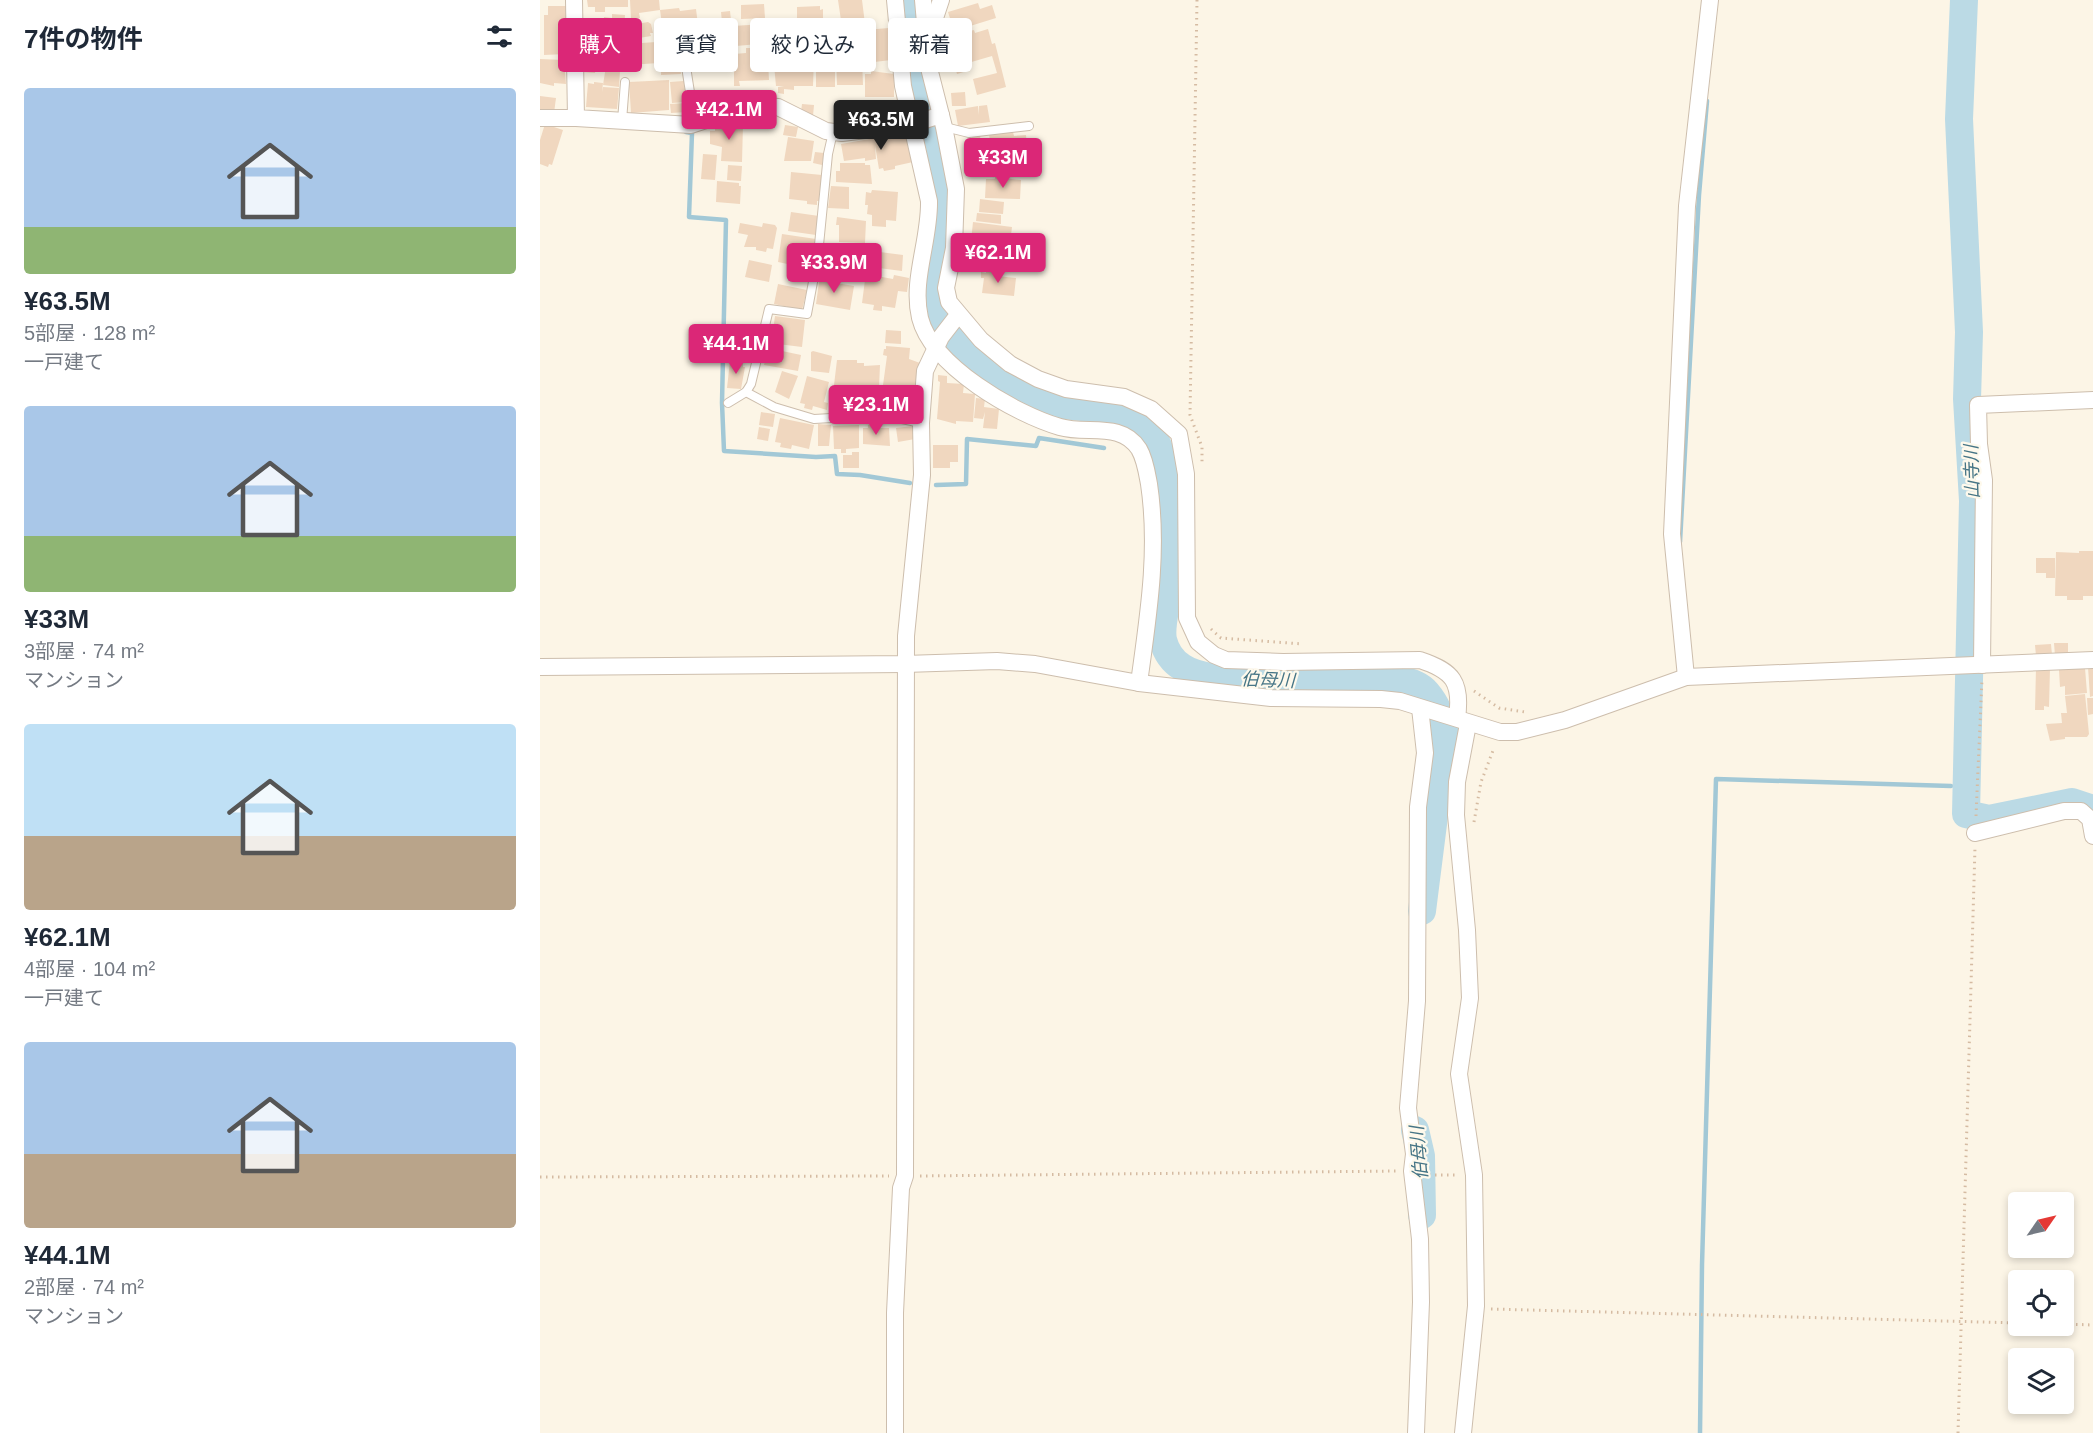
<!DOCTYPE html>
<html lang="ja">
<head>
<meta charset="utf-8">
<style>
	:root { --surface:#fff; --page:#f6f6f7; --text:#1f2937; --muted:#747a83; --accent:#db2777 }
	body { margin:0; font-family:Arial,"Noto Sans JP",sans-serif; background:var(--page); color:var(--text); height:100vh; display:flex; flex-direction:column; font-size:22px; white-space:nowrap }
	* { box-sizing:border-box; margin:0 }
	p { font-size:20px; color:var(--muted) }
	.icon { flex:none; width:33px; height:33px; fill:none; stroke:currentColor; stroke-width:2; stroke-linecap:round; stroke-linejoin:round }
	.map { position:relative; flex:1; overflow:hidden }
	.side { display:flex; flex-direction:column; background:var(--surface); width:540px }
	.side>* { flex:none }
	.guide { position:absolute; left:18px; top:18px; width:570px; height:54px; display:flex; gap:12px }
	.needle { width:39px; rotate:56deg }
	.controls { position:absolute; left:1468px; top:1192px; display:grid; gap:12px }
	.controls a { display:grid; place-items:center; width:66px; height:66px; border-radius:6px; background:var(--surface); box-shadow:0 3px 9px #0003; font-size:30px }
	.price { position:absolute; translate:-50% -51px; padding:0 14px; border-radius:6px; background:var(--accent); color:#fff; font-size:20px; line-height:39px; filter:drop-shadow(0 2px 3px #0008) }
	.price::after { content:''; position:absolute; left:50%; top:36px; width:18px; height:14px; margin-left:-9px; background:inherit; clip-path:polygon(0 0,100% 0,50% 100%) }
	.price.current { background:#222; color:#fff }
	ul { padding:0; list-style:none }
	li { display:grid; align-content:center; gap:12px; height:318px; padding:0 24px }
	li span { display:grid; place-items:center; height:186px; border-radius:6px; color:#555 }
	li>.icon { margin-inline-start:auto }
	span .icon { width:108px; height:108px; fill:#fffc; stroke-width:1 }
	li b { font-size:26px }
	h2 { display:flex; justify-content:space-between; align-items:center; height:72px; padding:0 24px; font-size:26px }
	.tag { padding:0 21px; border-radius:6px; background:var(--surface); box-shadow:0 3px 9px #0003; font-size:21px; line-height:54px }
	.tag.current { background:var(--accent); color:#fff }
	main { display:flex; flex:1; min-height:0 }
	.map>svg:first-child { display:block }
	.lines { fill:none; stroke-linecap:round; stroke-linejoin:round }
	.stream { stroke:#a2c8d6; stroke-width:4.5 }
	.river { stroke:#bbdae5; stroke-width:28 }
	.building { fill:#f0d7bf }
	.lane-casing { stroke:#cdbead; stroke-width:10 }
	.street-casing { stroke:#cdbead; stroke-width:18 }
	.path { stroke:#d5bba2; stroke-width:3; stroke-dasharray:1.5 4.5; stroke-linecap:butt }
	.lane { stroke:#fff; stroke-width:8 }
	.street { stroke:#fff; stroke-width:16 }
	.labels { text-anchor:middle; stroke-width:4.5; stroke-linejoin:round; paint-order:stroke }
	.water-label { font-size:18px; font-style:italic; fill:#467586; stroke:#fef9ec }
</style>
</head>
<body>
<main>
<section class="side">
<h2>7件の物件<svg class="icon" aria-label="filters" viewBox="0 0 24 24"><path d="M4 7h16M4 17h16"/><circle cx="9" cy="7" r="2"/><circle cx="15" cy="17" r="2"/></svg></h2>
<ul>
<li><span style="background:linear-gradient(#a9c7e8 75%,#8fb573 0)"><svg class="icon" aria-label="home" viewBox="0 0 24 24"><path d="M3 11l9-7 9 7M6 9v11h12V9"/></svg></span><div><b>¥63.5M</b><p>5部屋 · 128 m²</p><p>一戸建て</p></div></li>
<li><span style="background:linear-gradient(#a9c7e8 70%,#8fb573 0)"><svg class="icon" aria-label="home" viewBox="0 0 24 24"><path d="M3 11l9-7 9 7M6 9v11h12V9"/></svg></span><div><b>¥33M</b><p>3部屋 · 74 m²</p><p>マンション</p></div></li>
<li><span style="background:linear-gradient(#bfe0f5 60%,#b9a48a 0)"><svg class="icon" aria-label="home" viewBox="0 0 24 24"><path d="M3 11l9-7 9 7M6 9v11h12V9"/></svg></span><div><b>¥62.1M</b><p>4部屋 · 104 m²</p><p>一戸建て</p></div></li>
<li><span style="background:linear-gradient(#a9c7e8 60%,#b9a48a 0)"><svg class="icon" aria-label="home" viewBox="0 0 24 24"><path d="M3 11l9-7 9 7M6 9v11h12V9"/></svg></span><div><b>¥44.1M</b><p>2部屋 · 74 m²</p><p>マンション</p></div></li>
</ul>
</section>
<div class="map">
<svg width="1553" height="1433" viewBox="0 0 1553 1433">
	<rect width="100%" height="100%" fill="#fcf5e6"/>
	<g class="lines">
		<g class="stream">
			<polyline points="146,132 152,133 149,217 186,220 182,403 184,451 276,457 295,456 297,474 320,475 370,483"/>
			<polyline points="396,485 426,484 427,439 496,446 499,438 564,448"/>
			<polyline points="1140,542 1159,195 1167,101"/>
			<polyline points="1160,1433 1162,1265 1176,779 1411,786"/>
		</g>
		<g class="river">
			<path d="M368,0C371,31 373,64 379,94C387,130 404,166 404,204C404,222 401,241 397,259C395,270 390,281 389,292C389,301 392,310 397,318C412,344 456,383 484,396C530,416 599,393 620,451C633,486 632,553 628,590C627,606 620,625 623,640C626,652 632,661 642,667C670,686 772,684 808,683C830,682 866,673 884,690C895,701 901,716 905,729L882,911"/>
			<polyline points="1424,0 1419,119 1429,332 1427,399 1433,501 1426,814 1449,819 1532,802 1553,809"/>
			<polyline points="875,1130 881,1156 882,1215"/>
		</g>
	</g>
	<g class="building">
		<polygon points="47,0 88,0 88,7 65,7 65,12 55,12 55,7 48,7"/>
		<polygon points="90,0 119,0 120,10 99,13 100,18 91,19"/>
		<polygon points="298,0 322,0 325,24 302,27"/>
		<polygon points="438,3 440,9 452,5 456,18 414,31 408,12"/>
		<polygon points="224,4 225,18 201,19 201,5"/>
		<polygon points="8,6 26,6 26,54 4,55 4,15 8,15"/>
		<polygon points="280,6 280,10 283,9 283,24 284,18 288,18 289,32 271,32 271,23 257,24 257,7"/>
		<polygon points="139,8 140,11 156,9 159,33 143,35 143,40 131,42 131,37 124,38 120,10"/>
		<polygon points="190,11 191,20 182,22 181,12"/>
		<polygon points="72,14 85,15 84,32 79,37 78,50 61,48 61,44 64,44 64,32 59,31 60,21 64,22 64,17 72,18"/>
		<polygon points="108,22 111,24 113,33 110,33 111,36 99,38 97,24"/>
		<polygon points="226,24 229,80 199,81 200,86 194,86 194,54 206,53 206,48 219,48 219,44 196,46 193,26"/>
		<polygon points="248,27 267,27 268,37 272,37 272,49 255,51 255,49 248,49"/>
		<polygon points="349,28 351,60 326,63 324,30"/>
		<polygon points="448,29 452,44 455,43 466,87 437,95 433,79 457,73 452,56 428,63 430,70 417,74 415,67 423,64 414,66 412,57 407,58 405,53 412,51 410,47 406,48 403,38 434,30 435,33"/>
		<polygon points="289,36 291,50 277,51 276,38"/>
		<polygon points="116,42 118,63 90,65 88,44"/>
		<polygon points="44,51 57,52 55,73 42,72"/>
		<polygon points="58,52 81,54 79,87 63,85 66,66 64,69 56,68"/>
		<polygon points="296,53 312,53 312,59 322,59 323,85 297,85"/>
		<polygon points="233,54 274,57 273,86 254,86 254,90 244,89 244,94 238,93 238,87 244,86 236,86"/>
		<rect x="276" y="55" width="19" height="32"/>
		<polygon points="140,58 141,74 121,75 121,60"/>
		<polygon points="0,59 24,60 26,84 14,83 14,86 0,83"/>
		<polygon points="331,71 354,74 354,97 325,97 325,74 331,74"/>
		<polygon points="129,80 129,110 91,113 89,82"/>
		<polygon points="144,81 146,102 132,103 130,82"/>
		<polygon points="54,82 63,83 62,92 63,87 79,88 77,109 46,107 48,83 54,84"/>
		<polygon points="425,92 426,106 412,106 411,93"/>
		<polygon points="0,96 16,98 14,113 0,111"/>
		<polygon points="357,101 361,119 335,125 331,106"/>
		<polygon points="146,103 147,112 131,113 130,104"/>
		<polygon points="262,104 274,105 273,116 261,112"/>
		<polygon points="447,105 450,122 418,126 415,110 438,106 439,115 439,106"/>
		<polygon points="324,109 324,125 297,125 297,110"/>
		<polygon points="5,124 23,130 12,165 9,164 8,167 0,164 0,140"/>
		<polygon points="175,124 203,125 202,162 181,161 182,147 170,144 170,131 175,131"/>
		<polygon points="245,125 258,127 256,137 243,135"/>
		<polygon points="473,132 474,136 486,135 488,158 469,160 470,165 458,166 458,161 448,162 448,156 452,156 449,134"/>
		<polygon points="364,133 365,138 368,138 373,162 355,166 355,169 344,171 343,168 339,169 335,145 336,159 325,161 325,158 304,161 301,144"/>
		<polygon points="440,136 442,149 434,150 432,137"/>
		<polygon points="248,137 274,141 271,161 244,161"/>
		<polygon points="275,152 284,153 282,165 273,163"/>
		<polygon points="163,154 177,155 175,180 161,179"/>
		<polygon points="300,163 325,163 325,165 330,165 332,184 296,182 296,171 300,171"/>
		<polygon points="188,165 202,166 201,181 187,180"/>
		<polygon points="251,172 282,175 280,201 277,201 277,205 267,204 267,201 249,199"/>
		<polygon points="455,177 481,180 480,199 445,198 446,179 455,179"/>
		<polygon points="177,181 199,183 199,186 201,186 200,204 176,202"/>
		<polygon points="291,186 309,187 309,209 288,208"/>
		<polygon points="332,190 358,192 356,221 346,220 346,227 332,226 332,215 327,214 328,205 325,205 326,192 331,193"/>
		<polygon points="440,199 464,202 463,214 439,212"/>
		<polygon points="251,212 279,216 276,235 248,231"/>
		<polygon points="437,213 461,215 461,224 436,221"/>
		<polygon points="297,217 326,221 325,243 299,242 299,225 296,225"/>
		<polygon points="433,222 472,227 469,251 451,249 450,255 439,253 439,248 433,247 434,241 431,241"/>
		<polygon points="200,223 222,227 223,223 235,225 237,228 233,249 227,248 226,252 216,250 216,247 204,247 208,235 198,233"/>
		<polygon points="242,234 276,239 271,268 266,267 266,273 256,271 257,266 238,262"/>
		<polygon points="293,248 314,252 311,268 300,265 298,276 281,272 285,250 292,252"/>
		<polygon points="332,251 363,255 362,271 331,267"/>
		<polygon points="209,260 232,265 229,282 205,277"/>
		<polygon points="446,270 458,271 457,276 476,278 474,296 442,293 444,278 441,278 441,272 446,273"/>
		<polygon points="280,275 297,278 296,283 314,286 310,310 276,304"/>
		<polygon points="354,275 369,278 367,292 358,291 355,308 342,306 342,311 333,310 334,305 322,303 325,280 336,282 337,276 353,279"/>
		<polygon points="238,284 267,290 262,310 234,304"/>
		<polygon points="235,316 265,320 262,347 238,344 239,339 232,338"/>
		<polygon points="346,330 361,331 361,344 345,343"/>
		<polygon points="346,346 370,348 369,359 380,363 375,414 355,412 355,405 352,404 356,395 369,396 370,388 361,387 361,391 351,390 351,386 343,385 347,356 343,355 344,349 346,349"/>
		<polygon points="228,348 261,355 258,371 224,365"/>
		<polygon points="273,351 292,356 289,373 271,371 271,352"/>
		<polygon points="190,353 204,355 203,362 189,360"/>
		<polygon points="297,360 317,360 317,363 324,363 324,366 340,365 339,388 326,387 326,391 315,391 315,386 294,385"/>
		<polygon points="190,361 203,363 203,367 205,367 201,389 187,388"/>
		<polygon points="242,371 258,376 249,399 235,392"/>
		<polygon points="398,375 407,376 407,383 424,384 423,393 435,394 433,422 416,421 416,424 397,419 400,382 398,381"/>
		<polygon points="267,376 289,382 284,402 288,403 287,410 273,406 272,410 264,408 265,404 260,403"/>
		<polygon points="320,394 322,409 296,411 294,397"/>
		<polygon points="436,398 445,399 444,407 459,409 457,429 443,428 445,412 443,419 434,418"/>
		<polygon points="221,412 235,414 233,427 219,425"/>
		<polygon points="240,418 274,425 269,449 252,445 251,449 240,447 241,443 235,442"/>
		<polygon points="278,424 291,425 289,446 278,446"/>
		<polygon points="319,425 319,448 306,449 306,453 301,453 301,449 294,449 293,426"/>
		<polygon points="328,425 332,425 333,428 349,428 350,446 323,444 323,428 328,428"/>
		<polygon points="373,426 375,439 358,442 356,428"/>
		<polygon points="219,427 230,429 228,441 217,439"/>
		<polygon points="393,445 418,445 418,462 410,462 410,468 393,468"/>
		<polygon points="312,452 319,452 319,468 303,468 303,455 312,455"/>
		<polygon points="1539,551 1553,551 1553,596 1543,596 1543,600 1527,600 1527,596 1515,596 1516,552 1539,553"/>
		<polygon points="1496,558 1515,558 1515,578 1506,578 1506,573 1496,573"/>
		<polygon points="1514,643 1528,643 1528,655 1515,656"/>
		<polygon points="1511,644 1512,655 1496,656 1495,645"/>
		<polygon points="1553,666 1553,696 1550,697 1548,667"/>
		<polygon points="1496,668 1510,668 1509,707 1504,706 1504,710 1495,710"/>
		<polygon points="1545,668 1547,693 1525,695 1525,686 1520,687 1519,670"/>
		<polygon points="1545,694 1549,734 1547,737 1525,737 1525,739 1510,741 1506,724 1522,723 1521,713 1527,713 1525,696"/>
		<polygon points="1547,698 1553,698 1553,714 1548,715"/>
	</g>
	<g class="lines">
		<g class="lane-casing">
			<g id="lane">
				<polyline points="136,45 144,54 155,124"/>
				<polyline points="82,121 85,82"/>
				<polyline points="405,127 429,133 489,126"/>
				<polyline points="206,392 234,407 274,419 343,415 381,423"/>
				<polyline points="188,403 206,392 211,384 229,309 267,314 278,255 288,154 293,132"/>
			</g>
		</g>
		<g class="street-casing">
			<g id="street">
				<polyline points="34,0 36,118 151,125 197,110 226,106 238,107 286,131 302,133 373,124 401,115"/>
				<path d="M355,0L363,86L389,201C390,240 371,280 380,318C392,366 475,414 520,427C547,435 581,421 599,449C605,459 607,473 609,484C619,551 608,617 599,683"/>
				<path d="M383,0L389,68L404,127L416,189L414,248L406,288L409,302L441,340L470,364L498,379L526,389L584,397L611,409L639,434L646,474L647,618L658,642L674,655L686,660L743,662L880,660C913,671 922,682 917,718"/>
				<polyline points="385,31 392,27 401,0"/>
				<polyline points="0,118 36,118"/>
				<polyline points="1442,665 1444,480 1439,444 1438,405 1553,400"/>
				<polyline points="0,667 365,664 457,661 495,664 599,683 731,698 841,699 860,701 960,732 977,732 1025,720 1146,677 1553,660"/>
				<polyline points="1146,677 1132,534 1147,206 1170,0"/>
				<polyline points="1435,833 1524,811 1541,811 1550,819 1553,836"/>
				<polyline points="355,1433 355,1313 361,1188 365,1176 366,636 382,475 381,423 385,371 401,337 418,315"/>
				<polyline points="876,1433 881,1302 880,1239 872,1171 874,1154 868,1108 877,1001 878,807 885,753 880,708"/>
				<polyline points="923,1433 936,1306 934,1175 919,1074 930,998 927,930 916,815 917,782 928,724"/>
			</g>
		</g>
		<g class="path">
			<polyline points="657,0 650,415 662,447 662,464"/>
			<polyline points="671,629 681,638 763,644"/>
			<polyline points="934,691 959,708 985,712"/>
			<polyline points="1436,816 1442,679"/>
			<polyline points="934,822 941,782 954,748"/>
			<polyline points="889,1175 919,1175"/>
			<polyline points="380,1176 856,1171"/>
			<polyline points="0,1177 349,1176"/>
			<polyline points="951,1309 1479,1323"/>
			<polyline points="1524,1324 1553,1325"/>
			<polyline points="1418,1433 1435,847"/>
		</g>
		<use href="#lane" class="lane"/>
		<use href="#street" class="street"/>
	</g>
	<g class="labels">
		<g class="water-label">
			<text transform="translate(1432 472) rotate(-92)" y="6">山寺川</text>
			<text transform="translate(728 680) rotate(2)" y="6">伯母川</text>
			<text transform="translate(879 1153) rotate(-95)" y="6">伯母川</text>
		</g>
	</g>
</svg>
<div class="controls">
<a><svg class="needle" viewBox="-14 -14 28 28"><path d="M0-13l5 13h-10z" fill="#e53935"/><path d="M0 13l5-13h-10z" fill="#747a83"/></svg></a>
<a><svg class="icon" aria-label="locate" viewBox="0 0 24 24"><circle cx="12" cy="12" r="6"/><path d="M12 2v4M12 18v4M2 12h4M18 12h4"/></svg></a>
<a><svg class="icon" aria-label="layers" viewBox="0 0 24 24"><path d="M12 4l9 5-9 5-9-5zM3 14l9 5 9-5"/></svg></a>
</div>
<b class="price" style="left:189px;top:141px">¥42.1M</b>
<b class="price current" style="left:341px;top:151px">¥63.5M</b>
<b class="price" style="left:463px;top:189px">¥33M</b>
<b class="price" style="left:458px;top:284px">¥62.1M</b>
<b class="price" style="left:294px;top:294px">¥33.9M</b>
<b class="price" style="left:196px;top:375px">¥44.1M</b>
<b class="price" style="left:336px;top:436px">¥23.1M</b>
<div class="guide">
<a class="tag current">購入</a>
<a class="tag">賃貸</a>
<a class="tag">絞り込み</a>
<a class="tag">新着</a>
</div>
</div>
</main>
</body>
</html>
